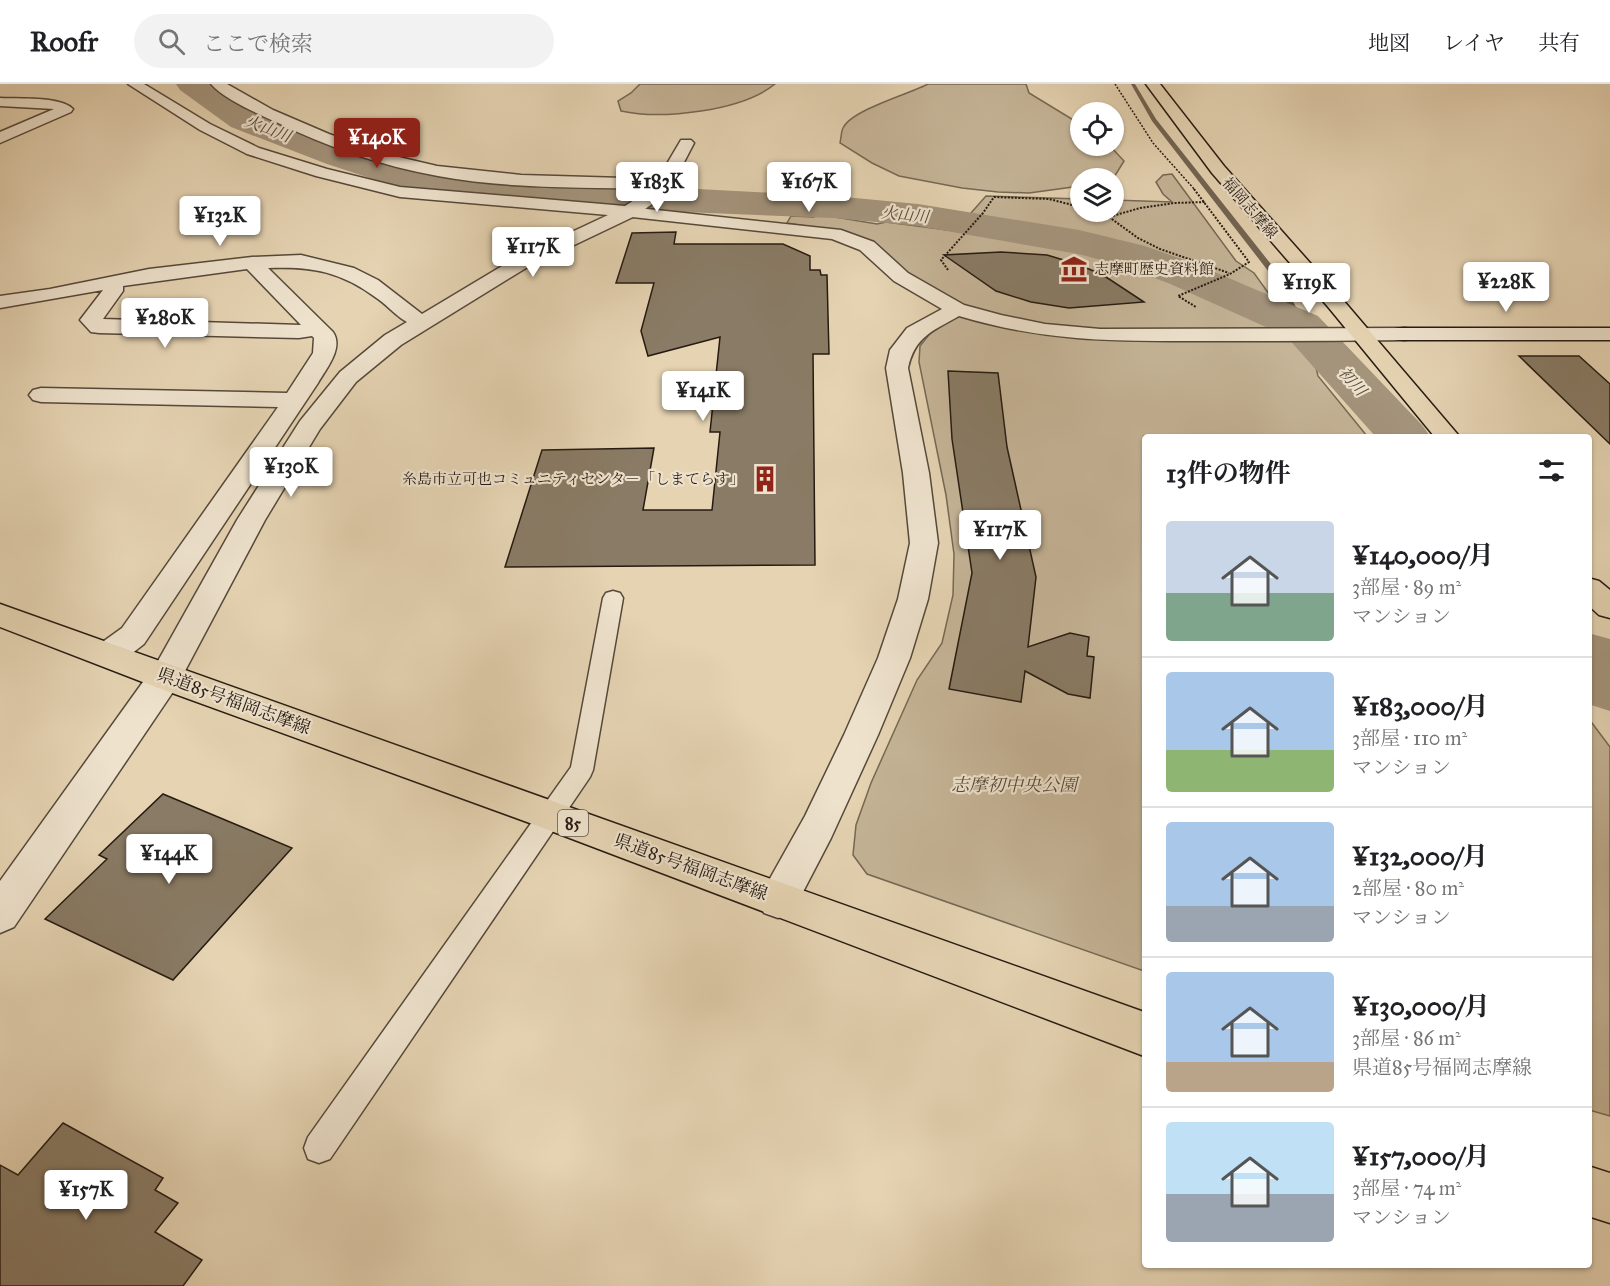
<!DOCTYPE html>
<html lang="ja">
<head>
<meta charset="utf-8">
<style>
	:root { --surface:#fff; --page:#f2f2f2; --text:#202124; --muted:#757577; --line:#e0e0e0; --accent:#8f2418 }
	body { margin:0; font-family:"IM FELL Great Primer","Noto Serif JP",serif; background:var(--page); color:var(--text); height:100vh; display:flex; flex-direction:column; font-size:22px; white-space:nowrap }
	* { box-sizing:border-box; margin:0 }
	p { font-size:20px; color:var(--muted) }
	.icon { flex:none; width:33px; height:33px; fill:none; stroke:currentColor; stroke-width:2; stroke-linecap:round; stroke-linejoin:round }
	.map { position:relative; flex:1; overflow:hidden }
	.drawer { position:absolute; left:1142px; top:350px; width:450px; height:834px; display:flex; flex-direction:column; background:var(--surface); border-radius:6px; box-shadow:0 2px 4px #0004 }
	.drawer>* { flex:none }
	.fabs { position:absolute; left:1070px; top:18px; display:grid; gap:12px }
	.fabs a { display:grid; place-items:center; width:54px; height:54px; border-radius:50%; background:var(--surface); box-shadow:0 2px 4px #0004; font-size:30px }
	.price { position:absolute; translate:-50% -51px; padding:0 14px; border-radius:6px; background:#fff; color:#222; font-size:20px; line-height:39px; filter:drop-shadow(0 2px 3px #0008) }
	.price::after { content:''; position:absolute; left:50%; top:36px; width:18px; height:14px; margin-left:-9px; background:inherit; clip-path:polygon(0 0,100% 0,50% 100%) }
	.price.selected { background:var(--accent); color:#fff }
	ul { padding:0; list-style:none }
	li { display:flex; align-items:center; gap:18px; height:150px; padding:0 24px }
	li+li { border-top:2px solid var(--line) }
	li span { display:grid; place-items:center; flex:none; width:168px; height:120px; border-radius:6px; color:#555 }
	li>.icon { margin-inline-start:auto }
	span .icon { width:72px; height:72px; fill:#fffc; stroke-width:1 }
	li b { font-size:26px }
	h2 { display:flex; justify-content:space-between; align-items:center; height:72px; padding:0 24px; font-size:26px }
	header { display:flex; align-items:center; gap:36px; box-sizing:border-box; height:84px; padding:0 30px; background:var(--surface); border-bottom:2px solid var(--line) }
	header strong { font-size:28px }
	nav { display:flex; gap:33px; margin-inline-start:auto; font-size:21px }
	.search { width:420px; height:54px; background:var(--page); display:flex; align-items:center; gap:15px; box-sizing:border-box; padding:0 21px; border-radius:33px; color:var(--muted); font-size:22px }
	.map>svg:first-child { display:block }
	.green { fill:#c5b497; stroke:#766854; stroke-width:1.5 }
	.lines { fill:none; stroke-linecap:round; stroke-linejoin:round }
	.stream { fill:#726452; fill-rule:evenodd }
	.river { fill:#a4947c; fill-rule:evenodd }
	.building { fill:#897b65; stroke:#261b12; stroke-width:1.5 }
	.service-casing { stroke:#56493a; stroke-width:3 }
	.minor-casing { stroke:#56493a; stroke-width:3 }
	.tertiary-casing { stroke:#56493a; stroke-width:3 }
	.secondary-casing { stroke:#261b12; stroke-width:3 }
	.primary-casing { stroke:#261b12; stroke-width:3 }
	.path-far1 { stroke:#261b12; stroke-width:1.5; stroke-dasharray:2 1.5; stroke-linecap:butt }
	.path { stroke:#261b12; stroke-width:2; stroke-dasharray:2 1.5; stroke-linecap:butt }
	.service { fill:#eee2cd; fill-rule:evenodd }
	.minor { fill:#eee2cd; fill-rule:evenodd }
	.tertiary { fill:#eee2cd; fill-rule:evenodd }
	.secondary { fill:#eee2cd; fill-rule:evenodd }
	.primary { fill:#e5d3b2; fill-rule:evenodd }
	.labels { text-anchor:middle; stroke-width:4.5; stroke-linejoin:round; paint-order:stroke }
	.far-street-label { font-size:15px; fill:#261b12; stroke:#eee2cd }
	.far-poi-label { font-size:15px; fill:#261b12; stroke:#eee2cd; text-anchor:start }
	.far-water-label { font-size:16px; font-style:italic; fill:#584b3c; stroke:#eee2cd }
	.shield { fill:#eee2cd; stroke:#62574a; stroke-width:1.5 }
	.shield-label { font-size:16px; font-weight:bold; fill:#261b12 }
	.street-label { font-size:18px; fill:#261b12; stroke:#eee2cd }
	.park-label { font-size:18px; font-style:italic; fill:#56493a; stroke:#eee2cd }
</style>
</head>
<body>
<header>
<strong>Roofr</strong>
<div class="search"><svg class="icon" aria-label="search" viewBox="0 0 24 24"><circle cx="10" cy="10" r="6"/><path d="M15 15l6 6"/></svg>ここで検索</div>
<nav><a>地図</a><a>レイヤ</a><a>共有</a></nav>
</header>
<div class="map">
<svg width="1610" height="1202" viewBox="0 0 1610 1202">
	<rect width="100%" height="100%" fill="#e5d3b2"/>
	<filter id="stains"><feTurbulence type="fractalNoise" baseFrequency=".00333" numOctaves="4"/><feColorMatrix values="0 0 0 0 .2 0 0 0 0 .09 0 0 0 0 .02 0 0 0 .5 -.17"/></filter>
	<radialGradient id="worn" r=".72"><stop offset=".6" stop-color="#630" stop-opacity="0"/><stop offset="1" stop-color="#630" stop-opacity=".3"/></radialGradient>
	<g class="green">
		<path d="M640,0H775C742,27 662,36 621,27L618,17L631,9Z"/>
		<path d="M928,0H1026L1029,9L1080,40V62H1110L1124,77L1113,95L1080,94V102L1029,109L998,108L962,104L899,92L872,79L840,59C841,55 841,48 843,44C851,26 909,10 928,0Z"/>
		<polygon points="1172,90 1236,177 1254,189 1313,271 1318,292 1367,352 1144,352 1144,887 867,790 853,771 856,741 871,699 917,596 942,559 953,511 954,470 946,411 919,278 920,262 932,247 971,224 946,214 917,196 848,149 787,139 791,132 814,133 817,130 877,140 886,138 955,147 986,112 1080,115 1080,128 1113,128 1113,116 1172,118 1163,110 1156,98 1163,91"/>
		<polygon points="1589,635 1610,663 1610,1032 1589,1026"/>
	</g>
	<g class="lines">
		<polygon class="stream" points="1131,0 1135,0 1156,35 1278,189 1306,242 1305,244 1299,244 1272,192 1152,37"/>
		<g class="river">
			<polygon points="176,0 209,0 253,29 351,66 400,82 467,93 834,112 918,120 1079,146 1145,162 1198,181 1318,232 1422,341 1430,352 1375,352 1286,252 1168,199 1117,180 1078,170 918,142 834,134 683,128 467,115 394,102 327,80 231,43 180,6"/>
			<polygon points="1588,549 1610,555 1610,627 1588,620"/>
		</g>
	</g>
	<g class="building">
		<polygon points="676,148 674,160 783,160 810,172 810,186 820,186 821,191 827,191 829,270 813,270 815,481 505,483 542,366 654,364 643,426 712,426 720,348 710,348 720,253 648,272 641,247 654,199 616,199 632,149"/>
		<polygon points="1001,168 1047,171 1077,180 1103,191 1144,218 1069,224 1031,218 996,207 944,171"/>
		<polygon points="1519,272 1579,272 1610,300 1610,360"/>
		<polygon points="948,287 998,289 1007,363 1036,493 1028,563 1070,549 1089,553 1087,572 1094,573 1090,614 1068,610 1025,587 1021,618 949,605 972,489 952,355"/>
		<polygon points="163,710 292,764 173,896 45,835 107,775 99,771"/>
		<polygon points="63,1039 163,1094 155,1106 178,1119 155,1148 202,1176 183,1202 0,1202 0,1081 18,1091"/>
	</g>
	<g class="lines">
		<g class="service-casing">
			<polygon id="service" points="613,507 620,509 623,514 593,686 590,693 330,1075 319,1079 308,1075 304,1064 308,1053 571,683 603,514 606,509"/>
		</g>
		<g class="minor-casing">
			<g id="minor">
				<path d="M128,0H144L210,40L259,64L327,85L400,103L625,122L651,105C580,103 508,105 438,92C381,82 325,62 274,37C256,29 224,15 211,0H227L273,26L329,50L386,70L437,82L521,91L658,95L681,56H691L694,59L668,109L635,132L526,184L401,261L356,298L320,345L265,436L177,602L165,605L153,602L149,593L237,436L300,337L340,288L385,251L407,238C397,233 388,222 378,215C342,188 313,182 268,184L333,248C344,264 326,285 318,299L144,560C128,572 117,584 97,578L92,570L97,562L122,544L278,323L41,318L33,316L29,311L33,306L41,304L287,309L313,269L314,254L312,252L299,254L99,249L91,248L80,236L103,206L0,224V212L50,205L149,185L252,173L301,171L354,184L378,196L422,230L512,176L608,131L400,113L316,92L247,70L200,46ZM247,185L301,241L103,235L123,207V202Z"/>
				<path d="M0,14C19,15 60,12 73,25L71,28L0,59V48L54,25L0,22Z"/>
			</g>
		</g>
		<g class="tertiary-casing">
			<g id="tertiary">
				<path d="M629,123L841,146L874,158L908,189L964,221L1001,231L1045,240L1100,245L1404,244L1412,245L1415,250L1412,255L1404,256C1340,257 1276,257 1212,257C1121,257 1049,259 959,232C933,247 915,252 908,284L929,389L938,459L928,515L910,574L878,651L831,754L792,829L778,834L764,829L758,816L805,732L844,651L878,574L898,515L910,459L903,389L886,284L890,266L907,244L942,225L894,197L860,166L832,155L623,132L620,128L623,124Z"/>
				<polygon points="165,581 177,584 181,593 177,602 14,843 0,849 0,797 153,584"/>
			</g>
		</g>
		<g class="secondary-casing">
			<polygon id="secondary" points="1404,244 1610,244 1610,256 1404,256 1396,255 1393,250 1396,245"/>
		</g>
		<g class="primary-casing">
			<g id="primary">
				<polygon points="1146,0 1160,0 1224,82 1343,216 1459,352 1434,352 1329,224 1212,89"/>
				<polygon points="1588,494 1599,497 1610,506 1610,534 1599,531 1588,521"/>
				<polygon points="0,520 1144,928 1144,972 538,742 153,602 0,543"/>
				<polygon points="1588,1082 1610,1089 1610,1139 1588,1132"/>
			</g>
		</g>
		<polyline class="path-far1" points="1115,0 1153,59 1195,106"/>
		<g class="path">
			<polyline points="1194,105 1249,178 1230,190 1178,212 1196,223"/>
			<polyline points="1093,128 1109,133 1140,124 1174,119 1205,118"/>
			<polyline points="1109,133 1138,154 1160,165 1229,189"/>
			<polyline points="948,186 941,176 983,129 994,113 1049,115 1080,123"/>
		</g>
		<use href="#service" class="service"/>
		<use href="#minor" class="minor"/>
		<use href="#tertiary" class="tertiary"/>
		<use href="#secondary" class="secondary"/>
		<use href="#primary" class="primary"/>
	</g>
	<defs>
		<g id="museum-bare" transform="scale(2.07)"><path d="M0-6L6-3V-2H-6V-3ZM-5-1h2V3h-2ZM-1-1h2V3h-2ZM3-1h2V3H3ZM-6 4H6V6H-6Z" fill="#8f2418" stroke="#eee2cd" stroke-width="2.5" paint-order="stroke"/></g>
		<g id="building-bare" transform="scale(2.07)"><path d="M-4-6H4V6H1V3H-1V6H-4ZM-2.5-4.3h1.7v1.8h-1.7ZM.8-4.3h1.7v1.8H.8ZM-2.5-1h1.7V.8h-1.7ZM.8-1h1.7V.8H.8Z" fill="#8f2418" stroke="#eee2cd" stroke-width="2.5" paint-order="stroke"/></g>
	</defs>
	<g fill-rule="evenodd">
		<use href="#museum-bare" x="1074" y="185"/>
		<use href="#building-bare" x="765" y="395"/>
	</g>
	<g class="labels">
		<g class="far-street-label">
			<text transform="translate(1250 124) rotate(49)" y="5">福岡志摩線</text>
		</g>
		<g class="far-poi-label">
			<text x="1094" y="190">志摩町歴史資料館</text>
			<text x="745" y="400" text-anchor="end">糸島市立可也コミュニティセンタ－「しまてらす」</text>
		</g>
		<g class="far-water-label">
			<text transform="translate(268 44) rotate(21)" y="6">火山川</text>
			<text transform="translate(905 130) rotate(6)" y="6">火山川</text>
			<text transform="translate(1353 297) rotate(48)" y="6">初川</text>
		</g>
		<rect class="shield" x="558" y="726" width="30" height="26" rx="4.5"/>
		<g class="shield-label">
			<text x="573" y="745">85</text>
		</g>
		<g class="street-label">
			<text transform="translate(234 617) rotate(20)" y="6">県道85号福岡志摩線</text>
			<text transform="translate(691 783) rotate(20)" y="6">県道85号福岡志摩線</text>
		</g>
		<g class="park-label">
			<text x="1014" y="707">志摩初中央公園</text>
		</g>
	</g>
	<rect width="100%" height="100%" filter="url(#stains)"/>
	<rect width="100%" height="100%" fill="url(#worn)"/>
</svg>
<div class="fabs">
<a><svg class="icon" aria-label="locate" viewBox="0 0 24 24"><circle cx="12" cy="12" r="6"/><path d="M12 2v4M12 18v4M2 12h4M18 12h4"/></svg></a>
<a><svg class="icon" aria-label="layers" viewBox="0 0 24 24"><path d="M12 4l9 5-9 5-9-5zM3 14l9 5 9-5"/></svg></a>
</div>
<b class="price selected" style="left:377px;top:85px">¥140K</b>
<b class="price" style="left:657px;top:129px">¥183K</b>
<b class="price" style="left:809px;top:129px">¥167K</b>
<b class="price" style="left:220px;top:163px">¥132K</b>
<b class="price" style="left:533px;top:194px">¥117K</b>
<b class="price" style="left:1506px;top:229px">¥228K</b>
<b class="price" style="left:1309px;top:230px">¥119K</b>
<b class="price" style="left:165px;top:265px">¥280K</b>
<b class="price" style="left:703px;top:338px">¥141K</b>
<b class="price" style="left:291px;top:414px">¥130K</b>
<b class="price" style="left:1000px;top:477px">¥117K</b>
<b class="price" style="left:169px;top:801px">¥144K</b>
<b class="price" style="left:86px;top:1137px">¥157K</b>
<section class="drawer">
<h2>13件の物件<svg class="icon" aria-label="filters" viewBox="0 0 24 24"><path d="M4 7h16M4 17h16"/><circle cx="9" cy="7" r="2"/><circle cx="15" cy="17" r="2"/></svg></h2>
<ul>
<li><span style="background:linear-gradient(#c9d6e8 60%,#7fa58c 0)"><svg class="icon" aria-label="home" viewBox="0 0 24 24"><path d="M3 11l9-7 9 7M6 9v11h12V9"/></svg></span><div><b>¥140,000/月</b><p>3部屋 · 89 m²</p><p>マンション</p></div></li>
<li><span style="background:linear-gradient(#a9c7e8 65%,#8fb573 0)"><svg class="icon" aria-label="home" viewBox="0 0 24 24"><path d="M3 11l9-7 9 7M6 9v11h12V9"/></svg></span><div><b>¥183,000/月</b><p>3部屋 · 110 m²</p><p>マンション</p></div></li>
<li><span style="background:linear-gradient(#a9c7e8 70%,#9aa5b1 0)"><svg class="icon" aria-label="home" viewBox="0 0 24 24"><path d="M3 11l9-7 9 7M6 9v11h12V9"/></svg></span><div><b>¥132,000/月</b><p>2部屋 · 80 m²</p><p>マンション</p></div></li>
<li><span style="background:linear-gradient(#a9c7e8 75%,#b9a48a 0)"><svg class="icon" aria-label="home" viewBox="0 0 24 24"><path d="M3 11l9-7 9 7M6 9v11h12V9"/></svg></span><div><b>¥130,000/月</b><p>3部屋 · 86 m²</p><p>県道85号福岡志摩線</p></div></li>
<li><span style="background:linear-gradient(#bfe0f5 60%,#9aa5b1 0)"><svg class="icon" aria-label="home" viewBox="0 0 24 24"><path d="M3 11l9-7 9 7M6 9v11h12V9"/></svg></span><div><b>¥157,000/月</b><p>3部屋 · 74 m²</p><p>マンション</p></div></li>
</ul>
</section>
</div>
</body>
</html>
